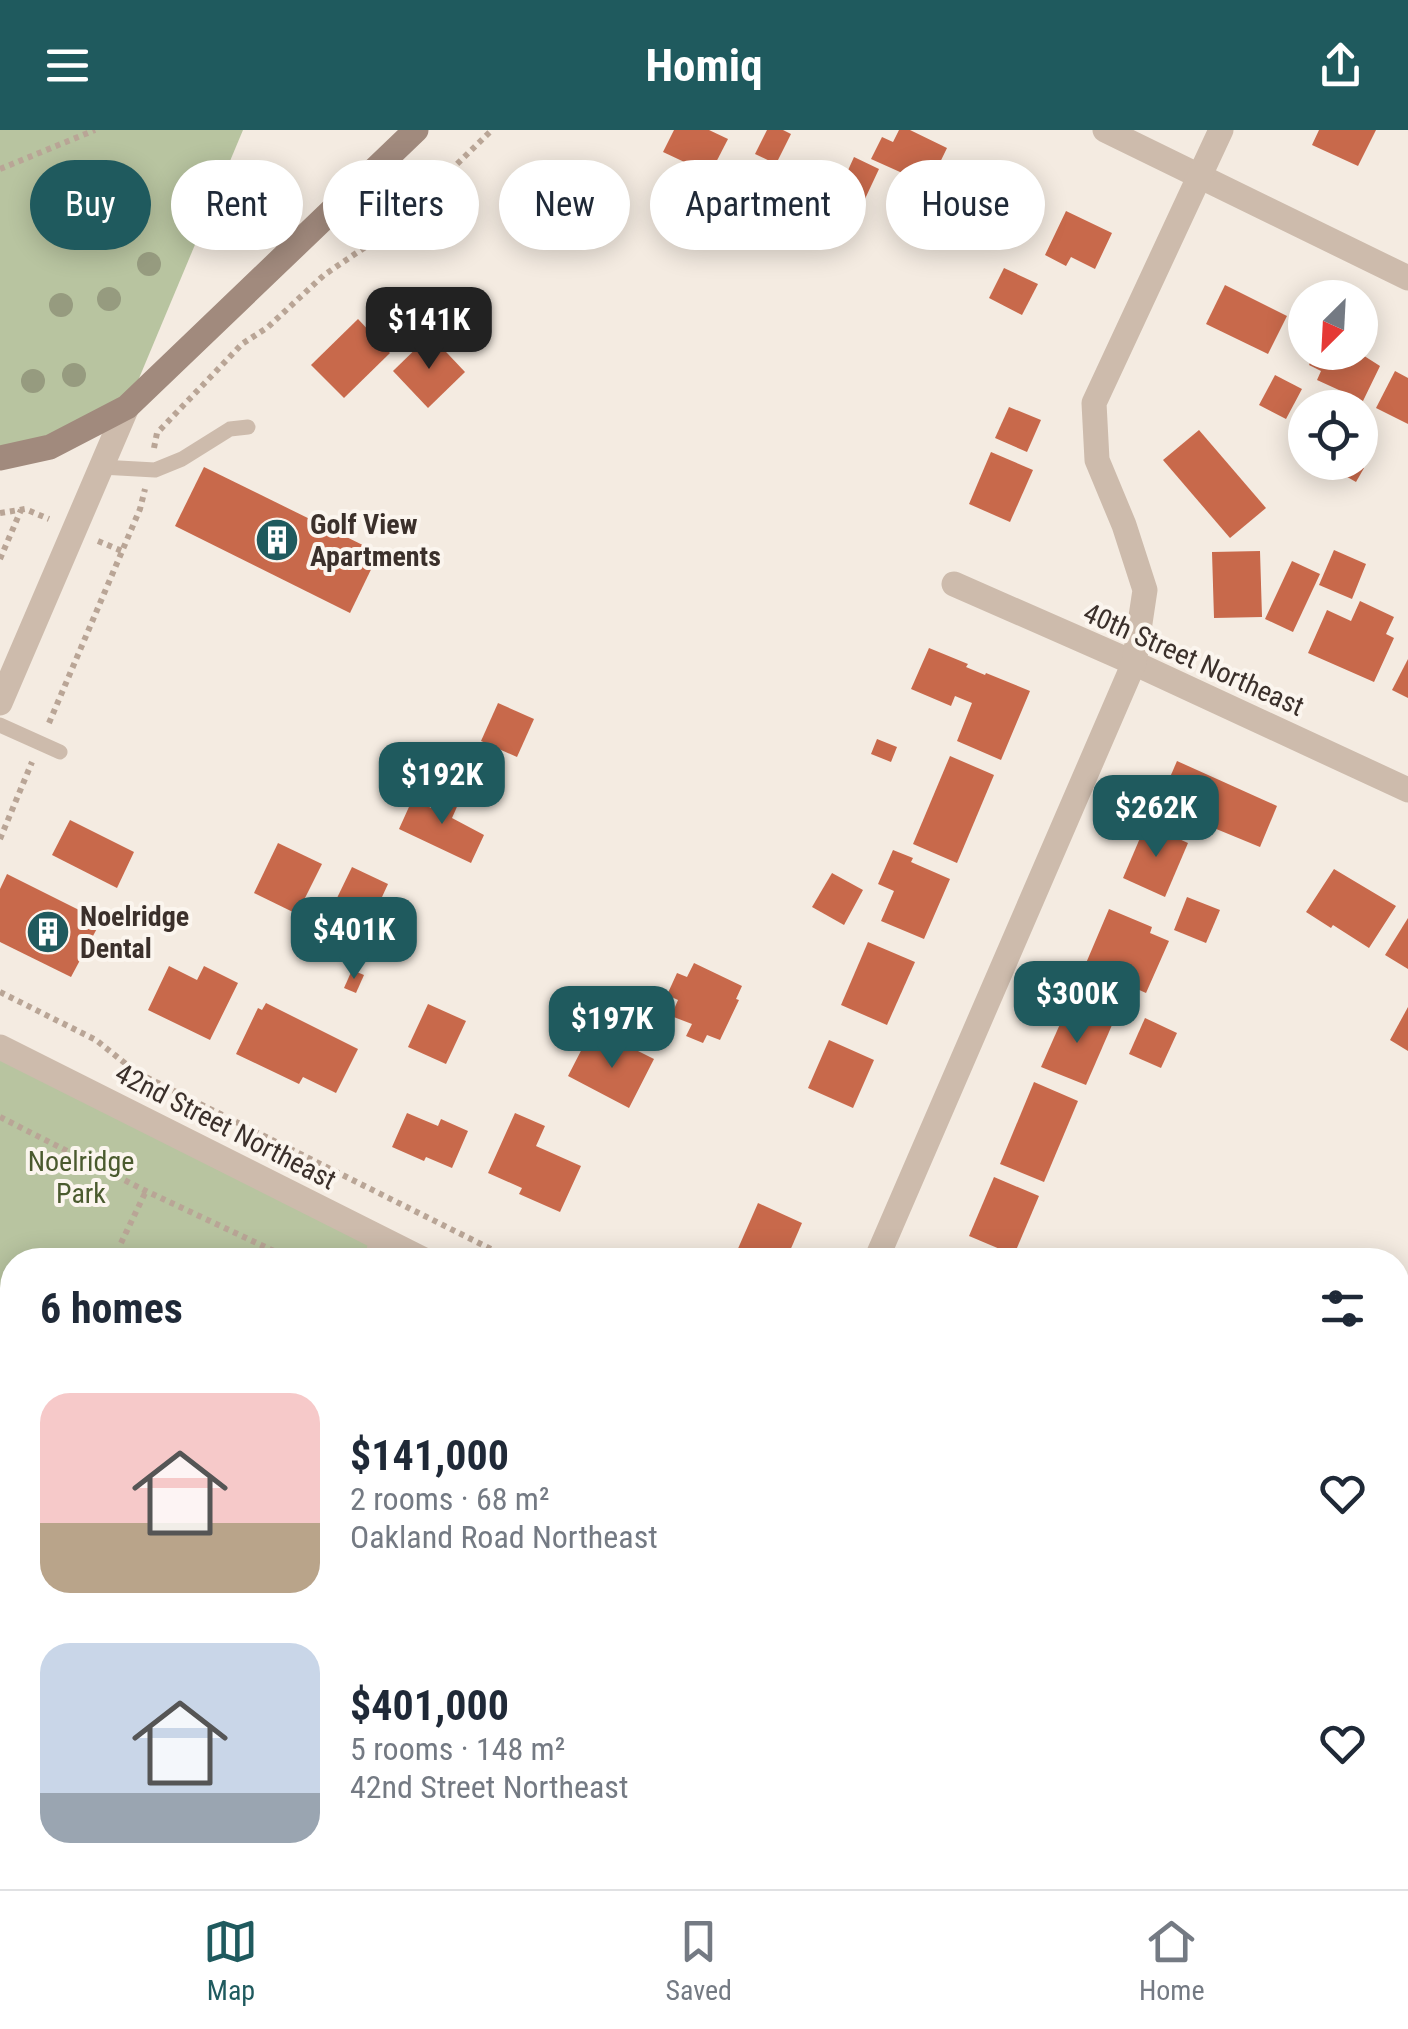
<!DOCTYPE html>
<html lang="en">
<head>
<meta charset="utf-8">
<style>
	:root { --surface:#fff; --page:#f6f6f7; --text:#1f2937; --muted:#747a83; --line:#e0e1e3; --accent:#1f5a5e }
	body { margin:0; font-family:"Roboto Condensed",sans-serif; background:var(--page); color:var(--text); height:100vh; display:flex; flex-direction:column; font-size:38px; white-space:nowrap }
	* { box-sizing:border-box; margin:0 }
	p { font-size:32px; color:var(--muted) }
	.icon { flex:none; width:55px; height:55px; fill:none; stroke:currentColor; stroke-width:2; stroke-linecap:round; stroke-linejoin:round }
	.map { position:relative; flex:1; overflow:hidden }
	.sheet { position:absolute; left:0px; top:1118px; width:1410px; height:642px; display:flex; flex-direction:column; background:var(--surface); border-radius:40px 40px 0 0; box-shadow:0 5px 25px #0003 }
	.sheet>* { flex:none }
	.top-card { position:absolute; left:30px; top:30px; width:1350px; height:90px; display:flex; gap:20px }
	.needle { width:65px; rotate:204deg }
	.fabs { position:absolute; left:1288px; top:150px; display:grid; gap:20px }
	.fabs a { display:grid; place-items:center; width:90px; height:90px; border-radius:50%; background:var(--surface); box-shadow:0 5px 25px #0003; font-size:50px }
	.price { position:absolute; translate:-50% -85px; padding:0 22px; border-radius:20px; background:var(--accent); color:#fff; font-size:32px; line-height:65px; filter:drop-shadow(0 2px 5px #0008) }
	.price::after { content:''; position:absolute; left:50%; top:60px; width:30px; height:22px; margin-left:-15px; background:inherit; clip-path:polygon(0 0,100% 0,50% 100%) }
	.price.current { background:#222; color:#fff }
	ul { padding:0; list-style:none }
	li { display:flex; align-items:center; gap:30px; height:250px; padding:0 40px }
	li span { display:grid; place-items:center; flex:none; width:280px; height:200px; border-radius:30px; color:#555 }
	li>.icon { margin-inline-start:auto }
	span .icon { width:120px; height:120px; fill:#fffc; stroke-width:1 }
	li b { font-size:42px }
	h2 { display:flex; justify-content:space-between; align-items:center; height:120px; padding:0 40px; font-size:42px }
	.chip { padding:0 35px; border-radius:45px; background:var(--surface); box-shadow:0 5px 25px #0003; font-size:35px; line-height:90px }
	.chip.current { background:var(--accent); color:#fff }
	header { display:flex; justify-content:space-between; align-items:center; height:130px; padding:0 40px; background:var(--accent); color:#fff; font-size:45px; font-weight:700 }
	.dock { display:flex; justify-content:space-around; align-items:center; height:140px; border-top:2px solid var(--line); background:var(--surface); font-size:28px; color:var(--muted) }
	.dock a { display:grid; justify-items:center; gap:5px }
	.dock .current { color:var(--accent) }
	.map>svg:first-child { display:block }
	.green { fill:#b8c4a0 }
	.building { fill:#c8694b }
	.lines { fill:none; stroke-linecap:round; stroke-linejoin:round }
	.path { stroke:#b9a596; stroke-width:6; stroke-dasharray:5 5; stroke-linecap:butt }
	.service { stroke:#cdbbac; stroke-width:15 }
	.minor { stroke:#cdbbac; stroke-width:25 }
	.tertiary { stroke:#cdbbac; stroke-width:25 }
	.secondary { stroke:#a18a7d; stroke-width:25 }
	.tree { fill:#969b7f }
	.labels { text-anchor:middle; stroke-width:8; stroke-linejoin:round; paint-order:stroke }
	.poi-label { font-size:28px; font-weight:bold; fill:#3b302b; stroke:#fbf5ee; text-anchor:start }
	.street-label { font-size:28px; fill:#3b302b; stroke:#fbf5ee }
	.park-label { font-size:28px; fill:#4a5a2e; stroke:#fbf5ee }
</style>
</head>
<body>
<header><svg class="icon" aria-label="menu" viewBox="0 0 24 24"><path d="M4 6h16M4 12h16M4 18h16"/></svg>Homiq<svg class="icon" aria-label="share" viewBox="0 0 24 24"><path d="M12 15V3M7 8l5-5 5 5M5 13v7h14v-7"/></svg></header>
<div class="map">
<svg width="1408" height="1759" viewBox="0 0 1408 1759">
	<rect width="100%" height="100%" fill="#f4ebe1"/>
	<g class="green">
		<polygon points="0,0 243,0 127,277 0,328"/>
		<polygon points="0,916 424,1130 12,1130 12,1748 1398,1748 1398,1619 1408,1624 1408,1759 0,1759"/>
	</g>
	<g class="building">
		<polygon points="674,0 709,0 728,9 710,44 663,22"/>
		<polygon points="767,0 783,0 791,4 776,34 755,24"/>
		<polygon points="899,0 910,0 947,18 929,55 871,29 882,7 893,12"/>
		<polygon points="1319,0 1376,0 1358,36 1312,15"/>
		<polygon points="854,27 879,39 864,71 860,70 853,85 846,82 840,97 828,92 843,60 840,58"/>
		<polygon points="984,38 1029,60 1012,95 995,87 989,99 951,81 946,91 935,86 955,42 977,52"/>
		<polygon points="1066,81 1112,103 1095,139 1071,127 1066,136 1045,125"/>
		<polygon points="1004,138 1038,154 1022,185 989,168"/>
		<polygon points="1225,155 1287,186 1268,224 1206,194"/>
		<polygon points="358,189 390,223 344,268 311,235"/>
		<polygon points="430,205 465,242 428,278 393,241"/>
		<polygon points="1315,222 1358,222 1380,236 1363,271 1317,250 1321,241 1309,235"/>
		<polygon points="1395,241 1408,248 1408,294 1376,278"/>
		<polygon points="1275,245 1302,259 1286,289 1259,275"/>
		<polygon points="1009,277 1041,290 1027,322 995,308"/>
		<polygon points="1199,300 1266,378 1230,408 1163,330"/>
		<polygon points="991,322 1033,340 1010,392 969,374"/>
		<polygon points="1348,332 1354,332 1364,338 1356,352 1342,344"/>
		<polygon points="204,337 379,423 350,483 175,396"/>
		<polygon points="1334,420 1366,434 1352,469 1319,455"/>
		<polygon points="1260,421 1262,487 1214,488 1212,422"/>
		<polygon points="1292,431 1320,444 1293,502 1265,489"/>
		<polygon points="1360,471 1394,487 1386,504 1394,508 1374,552 1308,523 1327,480 1351,491"/>
		<polygon points="929,518 968,534 966,537 985,545 986,543 1030,561 1001,630 957,611 972,573 955,566 951,576 911,559"/>
		<polygon points="1408,529 1408,568 1392,560"/>
		<polygon points="498,573 534,589 517,627 481,611"/>
		<polygon points="877,609 897,617 891,632 871,624"/>
		<polygon points="950,626 994,645 957,733 913,714"/>
		<polygon points="1177,631 1277,676 1260,717 1158,675"/>
		<polygon points="439,660 460,670 452,688 484,705 471,733 399,699 413,668 431,678"/>
		<polygon points="70,690 134,722 117,758 52,725"/>
		<polygon points="1146,694 1188,713 1165,767 1123,748"/>
		<polygon points="278,713 322,734 297,784 254,763"/>
		<polygon points="893,720 913,728 911,732 950,749 924,809 881,791 894,761 878,754"/>
		<polygon points="352,737 388,754 358,819 321,801"/>
		<polygon points="1334,739 1396,776 1369,818 1333,795 1331,798 1306,782"/>
		<polygon points="832,743 863,760 844,795 812,777"/>
		<polygon points="7,744 101,791 71,847 0,812 0,759"/>
		<polygon points="1187,767 1220,780 1206,813 1174,800"/>
		<polygon points="1109,779 1152,797 1150,803 1169,811 1146,863 1128,855 1121,871 1078,852"/>
		<polygon points="1408,788 1408,839 1385,825"/>
		<polygon points="868,812 915,832 887,895 841,875"/>
		<polygon points="694,833 742,856 736,869 739,870 720,910 707,905 703,913 686,906 692,894 671,886 678,870 667,865 677,843 687,847"/>
		<polygon points="169,836 197,850 204,836 238,853 210,910 148,880"/>
		<polygon points="352,840 364,845 356,863 344,858"/>
		<polygon points="266,873 358,919 336,963 303,947 299,954 236,924 258,878 262,880"/>
		<polygon points="428,874 466,891 446,934 408,917"/>
		<polygon points="1068,876 1112,895 1086,955 1041,937"/>
		<polygon points="1408,877 1408,921 1390,910"/>
		<polygon points="1145,888 1177,903 1161,938 1129,924"/>
		<polygon points="829,910 874,930 853,978 808,958"/>
		<polygon points="586,911 613,925 620,912 654,929 629,978 568,946"/>
		<polygon points="1034,952 1078,971 1044,1052 1000,1034"/>
		<polygon points="407,983 438,996 441,989 468,1001 452,1038 426,1027 424,1031 392,1017"/>
		<polygon points="515,983 545,996 536,1016 581,1036 560,1082 519,1064 522,1058 488,1043"/>
		<polygon points="994,1047 1039,1066 1014,1125 969,1106"/>
		<polygon points="758,1073 802,1093 786,1130 733,1130"/>
		<polygon points="681,1748 767,1748 761,1759 675,1759"/>
	</g>
	<g class="lines">
		<g class="path">
			<polyline points="0,39 95,0"/>
			<polyline points="154,318 157,303 242,214 268,197 324,145 386,103 492,0"/>
			<polyline points="0,383 25,379 49,389"/>
			<polyline points="98,411 122,421"/>
			<polyline points="0,429 21,380"/>
			<polyline points="49,593 140,379 145,359"/>
			<polyline points="0,709 32,632"/>
			<polyline points="0,862 96,910 136,942 513,1130"/>
			<polyline points="0,987 146,1061 293,1130"/>
			<polyline points="121,1113 146,1061"/>
			<polyline points="0,1470 12,1474"/>
			<polyline points="1398,1568 1408,1573"/>
			<polyline points="350,1748 371,1759"/>
		</g>
		<g class="service">
			<polyline points="101,337 155,340 182,329 230,299 248,297"/>
			<polyline points="0,595 60,622"/>
			<polyline points="370,1130 379,1107"/>
			<polyline points="1398,1700 1408,1677"/>
			<polyline points="865,1750 866,1748"/>
			<polyline points="1370,1759 1375,1748"/>
		</g>
		<g class="minor">
			<polyline points="1105,0 1408,148"/>
			<polyline points="954,454 1134,533 1408,660"/>
			<polyline points="0,573 127,277"/>
			<polyline points="876,1130 1134,533 1145,460 1124,395 1097,330 1094,273 1221,0"/>
		</g>
		<g class="tertiary">
			<polyline points="0,917 424,1130"/>
			<polyline points="1398,1619 1408,1624"/>
		</g>
		<polyline class="secondary" points="0,328 50,317 127,277 416,0"/>
	</g>
	<g class="tree">
		<circle cx="149" cy="134" r="12"/>
		<circle cx="109" cy="169" r="12"/>
		<circle cx="61" cy="175" r="12"/>
		<circle cx="74" cy="245" r="12"/>
		<circle cx="33" cy="251" r="12"/>
	</g>
	<defs>
		<g id="building-disc" transform="scale(2.25)"><circle r="9.5" fill="#1f5a5e" stroke="#fbf5ee"/><path d="M-4-6H4V6H1V3H-1V6H-4ZM-2.5-4.3h1.7v1.8h-1.7ZM.8-4.3h1.7v1.8H.8ZM-2.5-1h1.7V.8h-1.7ZM.8-1h1.7V.8H.8Z" fill="#fff"/></g>
	</defs>
	<g fill-rule="evenodd">
		<use href="#building-disc" x="277" y="410"/>
		<use href="#building-disc" x="48" y="802"/>
	</g>
	<g class="labels">
		<g class="poi-label">
			<text x="310" y="404">Golf View<tspan x="310" dy="32">Apartments</tspan></text>
			<text x="80" y="796">Noelridge<tspan x="80" dy="32">Dental</tspan></text>
		</g>
		<g class="street-label">
			<text transform="translate(1194 529) rotate(24)" y="10">40th Street Northeast</text>
			<text transform="translate(226 996) rotate(27)" y="10">42nd Street Northeast</text>
		</g>
		<g class="park-label">
			<text x="81" y="1041">Noelridge<tspan x="81" dy="32">Park</tspan></text>
		</g>
	</g>
</svg>
<div class="fabs">
<a><svg class="needle" viewBox="-14 -14 28 28"><path d="M0-13l5 13h-10z" fill="#e53935"/><path d="M0 13l5-13h-10z" fill="#747a83"/></svg></a>
<a><svg class="icon" aria-label="locate" viewBox="0 0 24 24"><circle cx="12" cy="12" r="6"/><path d="M12 2v4M12 18v4M2 12h4M18 12h4"/></svg></a>
</div>
<b class="price current" style="left:429px;top:242px">$141K</b>
<b class="price" style="left:442px;top:697px">$192K</b>
<b class="price" style="left:1156px;top:730px">$262K</b>
<b class="price" style="left:354px;top:852px">$401K</b>
<b class="price" style="left:1077px;top:916px">$300K</b>
<b class="price" style="left:612px;top:941px">$197K</b>
<div class="top-card">
<a class="chip current">Buy</a>
<a class="chip">Rent</a>
<a class="chip">Filters</a>
<a class="chip">New</a>
<a class="chip">Apartment</a>
<a class="chip">House</a>
</div>
<section class="sheet">
<h2>6 homes<svg class="icon" aria-label="filters" viewBox="0 0 24 24"><path d="M4 7h16M4 17h16"/><circle cx="9" cy="7" r="2"/><circle cx="15" cy="17" r="2"/></svg></h2>
<ul>
<li><span style="background:linear-gradient(#f6c9c9 65%,#b9a48a 0)"><svg class="icon" aria-label="home" viewBox="0 0 24 24"><path d="M3 11l9-7 9 7M6 9v11h12V9"/></svg></span><div><b>$141,000</b><p>2 rooms · 68 m²</p><p>Oakland Road Northeast</p></div><svg class="icon" aria-label="heart" viewBox="0 0 24 24"><path d="M12 20l-8-8c-3-5 5-10 8-4 3-6 11-1 8 4z"/></svg></li>
<li><span style="background:linear-gradient(#c9d6e8 75%,#9aa5b1 0)"><svg class="icon" aria-label="home" viewBox="0 0 24 24"><path d="M3 11l9-7 9 7M6 9v11h12V9"/></svg></span><div><b>$401,000</b><p>5 rooms · 148 m²</p><p>42nd Street Northeast</p></div><svg class="icon" aria-label="heart" viewBox="0 0 24 24"><path d="M12 20l-8-8c-3-5 5-10 8-4 3-6 11-1 8 4z"/></svg></li>
</ul>
</section>
</div>
<nav class="dock">
<a class="current"><svg class="icon" aria-label="map" viewBox="0 0 24 24"><path d="M3 6l6-2 6 2 6-2v14l-6 2-6-2-6 2zM9 4v14M15 6v14"/></svg>Map</a>
<a><svg class="icon" aria-label="saved" viewBox="0 0 24 24"><path d="M7 4h10v16l-5-4-5 4z"/></svg>Saved</a>
<a><svg class="icon" aria-label="home" viewBox="0 0 24 24"><path d="M3 11l9-7 9 7M6 9v11h12V9"/></svg>Home</a>
</nav>
</body>
</html>
